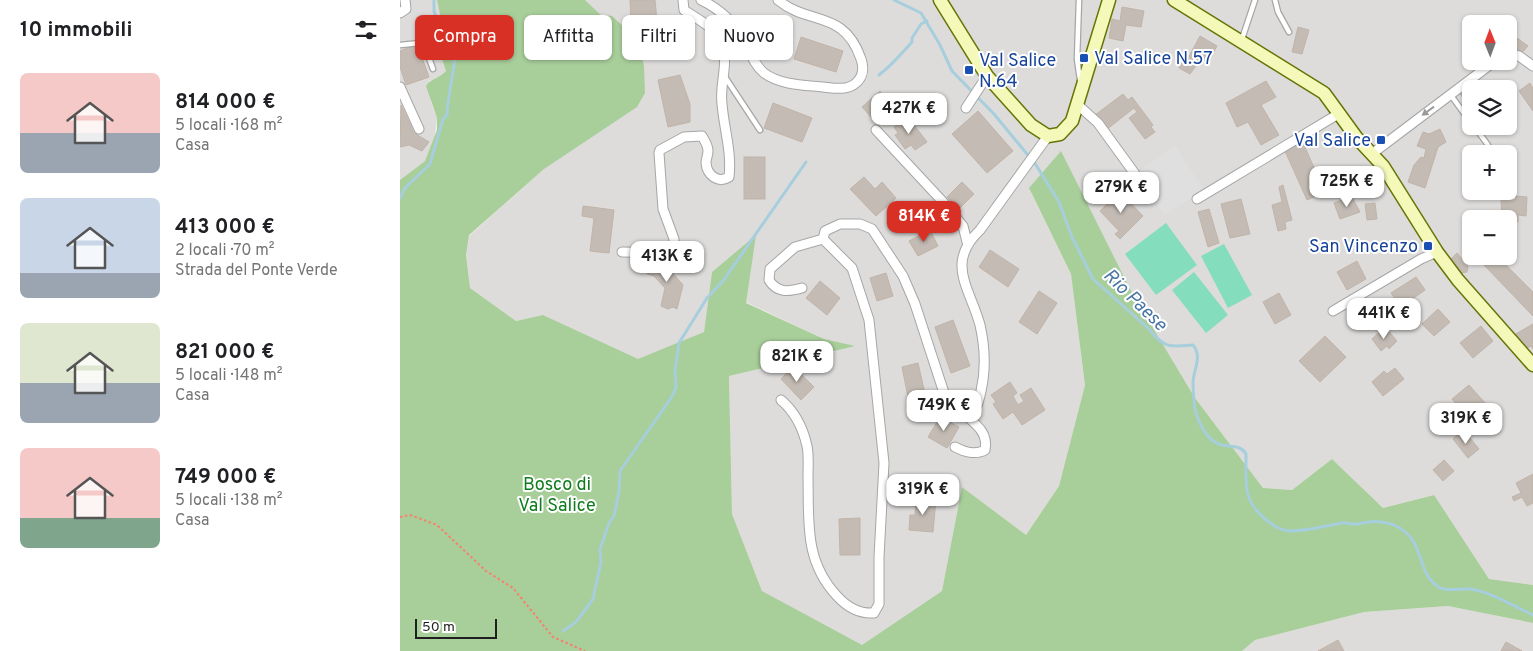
<!DOCTYPE html>
<html lang="it">
<head>
<meta charset="utf-8">
<style>
	:root { --surface:#fff; --page:#f2f2f2; --text:#202124; --muted:#757577; --accent:#d93025 }
	body { margin:0; font-family:Overpass,sans-serif; background:var(--page); color:var(--text); height:100vh; display:flex; flex-direction:column; font-size:19px; white-space:nowrap }
	* { box-sizing:border-box; margin:0 }
	p { font-size:16px; color:var(--muted) }
	.icon { flex:none; width:28px; height:28px; fill:none; stroke:currentColor; stroke-width:2; stroke-linecap:round; stroke-linejoin:round }
	.map { position:relative; flex:1; overflow:hidden }
	.sheet { display:flex; flex-direction:column; background:var(--surface); width:400px }
	.sheet>* { flex:none }
	.top-card { position:absolute; left:15px; top:15px; width:475px; height:45px; display:flex; gap:10px }
	.needle { width:32px; rotate:359deg }
	.buttons { position:absolute; left:1062px; top:15px; display:grid; gap:10px }
	.buttons a { display:grid; place-items:center; width:55px; height:55px; border-radius:8px; background:var(--surface); box-shadow:0 1px 4px #0004; font-size:25px }
	.scale { position:absolute; left:15px; bottom:12px; width:82px; box-sizing:border-box; padding-left:5px; border:2px solid #1f1f1f; border-top:0; font-size:14px; line-height:18px; white-space:nowrap; color:#1f1f1f; -webkit-text-stroke:4px #fff; paint-order:stroke }
	.price { position:absolute; translate:-50% -42px; padding:0 11px; border-radius:10px; background:#fff; color:#222; font-size:16px; line-height:32px; filter:drop-shadow(0 1px 2px #0008) }
	.price::after { content:''; position:absolute; left:50%; top:30px; width:15px; height:11px; margin-left:-8px; background:inherit; clip-path:polygon(0 0,100% 0,50% 100%) }
	.price.selected { background:var(--accent); color:#fff }
	ul { padding:0; list-style:none }
	li { display:flex; align-items:center; gap:15px; height:125px; padding:0 20px }
	li span { display:grid; place-items:center; flex:none; width:140px; height:100px; border-radius:8px; color:#555 }
	li>.icon { margin-inline-start:auto }
	span .icon { width:60px; height:60px; fill:#fffc; stroke-width:1 }
	li b { font-size:21px }
	h2 { display:flex; justify-content:space-between; align-items:center; height:60px; padding:0 20px; font-size:21px }
	.tag { padding:0 18px; border-radius:8px; background:var(--surface); box-shadow:0 1px 4px #0004; font-size:18px; line-height:45px }
	.tag.selected { background:var(--accent); color:#fff }
	main { display:flex; flex:1; min-height:0 }
	.map>svg:first-child { display:block }
	.residential { fill:#dddcdb; fill-rule:evenodd }
	.forest { fill:#a8ce9a }
	.pitch { fill:#84ddbd }
	.parking { fill:#dfdfdf }
	.lines { fill:none; stroke-linecap:round; stroke-linejoin:round }
	.stream { stroke:#a6cedc; stroke-width:3 }
	.building { fill:#c4bcb4; stroke:#c1b3a7 }
	.lane-casing { stroke:#a6a6a6; stroke-width:7 }
	.street-casing { stroke:#a6a6a6; stroke-width:11 }
	.secondary-casing { stroke:#657506; stroke-width:15 }
	.path { stroke:#f8806d; stroke-width:2; stroke-dasharray:2.5 2.5; stroke-linecap:butt }
	.lane { stroke:#fff; stroke-width:4.5 }
	.street { stroke:#fff; stroke-width:9 }
	.secondary { stroke:#f4f9b9; stroke-width:12 }
	.oneway { fill:#9a9a9a }
	.transit-dot { fill:#1a4fb4; stroke:#fff; stroke-width:2 }
	.labels { text-anchor:middle; stroke-width:4; stroke-linejoin:round; paint-order:stroke }
	.transit-label { font-size:18px; fill:#164399; stroke:#fff; text-anchor:start }
	.park-label { font-size:18px; fill:#0d7c1a; stroke:#fff }
	.water-label { font-size:19px; font-style:italic; fill:#4975a5; stroke:#fff }
</style>
</head>
<body>
<main>
<section class="sheet">
<h2>10 immobili<svg class="icon" aria-label="filters" viewBox="0 0 24 24"><path d="M4 7h16M4 17h16"/><circle cx="9" cy="7" r="2"/><circle cx="15" cy="17" r="2"/></svg></h2>
<ul>
<li><span style="background:linear-gradient(#f6c9c9 60%,#9aa5b1 0)"><svg class="icon" aria-label="home" viewBox="0 0 24 24"><path d="M3 11l9-7 9 7M6 9v11h12V9"/></svg></span><div><b>814 000 €</b><p>5 locali · 168 m²</p><p>Casa</p></div></li>
<li><span style="background:linear-gradient(#c9d6e8 75%,#9aa5b1 0)"><svg class="icon" aria-label="home" viewBox="0 0 24 24"><path d="M3 11l9-7 9 7M6 9v11h12V9"/></svg></span><div><b>413 000 €</b><p>2 locali · 70 m²</p><p>Strada del Ponte Verde</p></div></li>
<li><span style="background:linear-gradient(#dfe7d0 60%,#9aa5b1 0)"><svg class="icon" aria-label="home" viewBox="0 0 24 24"><path d="M3 11l9-7 9 7M6 9v11h12V9"/></svg></span><div><b>821 000 €</b><p>5 locali · 148 m²</p><p>Casa</p></div></li>
<li><span style="background:linear-gradient(#f6c9c9 70%,#7fa58c 0)"><svg class="icon" aria-label="home" viewBox="0 0 24 24"><path d="M3 11l9-7 9 7M6 9v11h12V9"/></svg></span><div><b>749 000 €</b><p>5 locali · 138 m²</p><p>Casa</p></div></li>
</ul>
</section>
<div class="map">
<svg width="1133" height="651" viewBox="0 0 1133 651">
	<rect width="100%" height="100%" fill="#efece5"/>
	<g class="residential">
		<polygon points="0,0 37,0 43,29 37,44 46,71 42,75 29,81 31,103 37,118 34,141 25,161 0,180"/>
		<path d="M185,0H1133V585L1089,579L1033,495L983,508L932,459L892,490L863,488L795,398L732,293L629,189L671,274L685,385L659,486L626,535L562,487L542,591L461,646L362,591L332,514L329,376L453,346L424,339L346,302L355,236L312,272L304,332L238,360L143,315L116,321L70,288L66,255L69,236L144,169L231,32L201,15ZM1071,24H1109V61H1071ZM1071,89H1109V126H1071ZM1071,154H1109V191H1071ZM1071,219H1109V256H1071Z"/>
		<polygon points="1048,606 1133,623 1133,651 842,651 855,640 964,612"/>
	</g>
	<path class="forest" d="M37,0H185L201,15L212,16L237,39L244,66L245,93L237,107L144,169L69,235L66,255L70,288L116,321L143,315L238,359L304,332L312,272L356,235L346,303L424,339L455,346L329,376L332,514L362,591L462,645L542,591L562,487L626,535L659,486L685,385L671,274L629,188L661,151L732,293L795,398L863,488L892,490L932,459L983,508L1034,495L1089,579L1133,585V623L1048,606L964,612L855,640L842,651H0V180L25,161L37,130V118L26,86C31,78 40,78 46,71L37,44L43,29Z"/>
	<g class="pitch">
		<polygon points="766,223 797,265 756,295 725,254"/>
		<polygon points="824,244 852,295 828,308 801,256"/>
		<polygon points="794,272 828,315 806,333 772,290"/>
	</g>
	<polygon class="parking" points="775,146 804,190 765,215 735,174"/>
	<g class="lines">
		<g class="stream">
			<path d="M494,0L521,13L540,45L552,71L594,114L636,165L659,202L672,237L693,279L749,329C764,349 771,347 793,345C803,357 793,370 793,383C793,389 794,408 796,413C800,425 808,442 822,445C831,447 841,445 846,454C846,485 842,502 869,522C874,526 883,531 890,531C908,531 925,526 942,523C947,522 952,525 957,524C971,521 981,520 994,525C1026,539 1015,569 1036,585C1045,593 1059,588 1070,589C1092,592 1113,606 1133,615"/>
			<path d="M479,75C492,65 501,54 512,42V38L521,24L527,21"/>
			<path d="M0,198L5,188L30,164L43,119L47,115C48,90 56,67 56,42L41,31L34,11V0"/>
			<polyline points="163,631 176,622 193,599 201,562 200,549 209,523 214,516 219,492 220,471 271,398 276,388 275,371 279,343 307,298 323,281 406,162"/>
		</g>
	</g>
	<g class="building">
		<polygon points="230,0 255,0 257,21 231,23"/>
		<polygon points="722,7 744,11 741,27 726,25 723,41 709,38 712,19 720,21"/>
		<polygon points="898,27 909,30 902,54 892,52"/>
		<polygon points="800,36 817,46 808,62 801,59 790,74 779,68 783,61 786,62"/>
		<polygon points="401,37 443,51 436,72 394,59"/>
		<polygon points="1117,38 1128,46 1121,54 1111,46"/>
		<polygon points="17,44 29,77 6,85 0,67 0,51"/>
		<polygon points="280,75 290,104 290,122 268,127 258,80"/>
		<polygon points="866,81 876,97 861,105 879,135 861,145 848,122 837,127 826,103"/>
		<polygon points="1130,83 1133,88 1133,111 1119,91"/>
		<polygon points="1069,86 1071,90 1071,106 1059,93"/>
		<polygon points="480,91 490,104 473,119 462,107"/>
		<polygon points="723,94 728,100 732,97 753,125 751,127 755,132 745,139 729,118 737,112 734,108 706,130 695,115"/>
		<polygon points="373,103 412,118 402,142 364,128"/>
		<polygon points="1,105 14,133 29,142 22,151 9,145 0,147"/>
		<polygon points="578,111 613,151 587,173 552,134"/>
		<polygon points="507,116 527,142 515,150 511,145 505,149 495,135 498,133 494,127"/>
		<polygon points="1040,129 1046,142 1038,147 1025,188 1008,182 1014,165 1021,157 1024,158 1026,149 1017,146 1023,132 1029,134"/>
		<polygon points="903,143 925,192 907,200 885,151"/>
		<rect x="344" y="157" width="21" height="42"/>
		<polygon points="975,164 987,179 969,193 957,177"/>
		<polygon points="464,177 475,189 482,182 496,198 476,216 450,189"/>
		<polygon points="562,182 574,194 559,209 547,197"/>
		<polygon points="883,185 892,220 885,222 886,229 878,231 872,205 882,202 879,187"/>
		<polygon points="720,192 743,216 720,239 715,234 719,231 700,211"/>
		<polygon points="1116,196 1127,197 1126,216 1118,215 1118,222 1102,219 1101,199 1115,200"/>
		<polygon points="952,197 960,212 940,219 934,203"/>
		<polygon points="841,199 850,234 830,238 821,204"/>
		<polygon points="975,203 977,219 967,220 965,204"/>
		<polygon points="183,206 214,210 209,253 190,251 194,218 182,216"/>
		<polygon points="809,209 819,243 808,247 798,212"/>
		<polygon points="530,230 538,246 518,256 509,241"/>
		<polygon points="590,250 619,269 608,287 579,267"/>
		<polygon points="1057,253 1068,266 1067,272 1060,273 1049,261"/>
		<polygon points="1093,256 1097,256 1133,292 1133,316 1084,265"/>
		<polygon points="251,258 264,263 283,285 277,309 273,307 268,309 261,306 265,288 254,276 247,274"/>
		<polygon points="957,261 966,279 947,290 937,272"/>
		<polygon points="486,273 493,296 477,301 470,278"/>
		<polygon points="1016,277 1025,290 1001,307 991,293"/>
		<polygon points="420,281 440,298 427,315 406,298"/>
		<polygon points="639,291 657,303 637,334 619,322"/>
		<polygon points="879,293 891,315 875,324 863,302"/>
		<polygon points="1038,309 1050,322 1034,336 1022,324"/>
		<polygon points="553,320 570,366 551,373 535,327"/>
		<polygon points="1133,324 1133,349 1131,346 1125,349 1114,335"/>
		<polygon points="1081,326 1093,341 1073,358 1060,343"/>
		<polygon points="985,327 997,341 989,349 987,346 981,351 972,339"/>
		<polygon points="925,336 946,357 920,382 899,361"/>
		<polygon points="518,363 525,394 508,397 502,367"/>
		<polygon points="393,366 414,387 401,400 381,379"/>
		<polygon points="995,368 1004,379 983,396 972,382 984,371 987,374"/>
		<polygon points="610,382 617,393 613,396 618,405 624,401 620,395 631,388 645,410 622,425 613,412 603,419 593,404 596,402 591,395"/>
		<polygon points="1069,385 1086,404 1069,419 1052,399"/>
		<polygon points="540,417 559,427 547,448 528,437"/>
		<polygon points="1060,432 1070,438 1079,449 1068,458 1053,439"/>
		<polygon points="1044,460 1054,471 1043,481 1033,470"/>
		<polygon points="1133,474 1133,503 1127,506 1122,497 1114,501 1112,497 1121,493 1116,483"/>
		<polygon points="516,498 536,499 533,532 509,530 510,515 515,515"/>
		<polygon points="460,518 460,555 440,555 439,519"/>
		<polygon points="938,640 944,651 918,651"/>
		<polygon points="1106,642 1122,651 1101,651"/>
	</g>
	<g class="lines">
		<g class="lane-casing">
			<g id="lane">
				<polyline points="679,0 677,59 680,80"/>
				<polyline points="875,0 878,12 889,32"/>
				<polyline points="842,39 855,0"/>
				<polyline points="0,45 20,43 25,47 33,69"/>
				<polyline points="325,77 360,130"/>
				<polyline points="1050,94 1071,123"/>
				<polyline points="1074,126 1088,145"/>
			</g>
		</g>
		<g class="street-casing">
			<g id="street">
				<path d="M301,0C322,10 336,24 346,44C351,54 355,66 364,73C380,85 404,85 423,87C433,88 447,91 456,83C463,77 464,68 461,59C444,9 409,26 378,0"/>
				<polyline points="0,13 6,9 5,0"/>
				<polyline points="1109,54 1119,56 1133,66"/>
				<polyline points="0,87 19,129"/>
				<polyline points="678,105 698,123 735,174"/>
				<polyline points="566,108 587,76"/>
				<polyline points="476,130 544,203 563,226 567,242"/>
				<polyline points="973,153 1095,61"/>
				<polyline points="797,199 940,113"/>
				<path d="M222,252L269,253L274,251V239L263,209L259,153L260,150L284,137L302,136C304,140 308,145 308,151C308,155 306,159 306,163C307,175 318,184 329,177C332,152 324,129 322,104C319,80 332,59 318,36C312,26 294,17 284,10L283,0"/>
				<path d="M402,288C388,292 377,293 369,280L370,269L395,247L423,239"/>
				<polyline points="933,311 1021,259 1037,252"/>
				<path d="M381,400C395,412 403,428 407,446C409,455 408,467 408,477C409,521 404,561 437,596C447,607 459,614 474,613L479,604V557L484,463L469,320L452,268L423,239L425,231L440,224H460L472,229L503,276L515,304L545,396L556,409L569,413C578,409 579,400 581,391C586,369 585,347 580,325C570,288 545,263 580,230L648,136"/>
				<path d="M555,447C564,452 576,455 585,450C589,432 574,423 563,413"/>
			</g>
		</g>
		<g class="secondary-casing">
			<g id="secondary">
				<polyline points="540,0 587,76 631,125 648,136 660,134 672,121 709,0"/>
				<polyline points="774,0 924,93 956,137 983,166 1037,252 1058,280 1133,365"/>
			</g>
		</g>
		<polyline class="path" points="0,517 10,515 37,525 86,571 113,588 153,637 185,651"/>
		<use href="#lane" class="lane"/>
		<use href="#street" class="street"/>
		<use href="#secondary" class="secondary"/>
	</g>
	<defs><path id="oneway-solid" d="M-6-.8H1V-3.2L6.5 0L1 3.2V.8H-6Z" transform="scale(1.25)"/></defs>
	<use class="oneway" href="#oneway-solid" transform="translate(1028 111) rotate(144)"/>
	<g class="transit-dot">
		<rect x="679" y="53" width="10" height="10" rx="2.5"/>
		<rect x="564" y="65" width="10" height="10" rx="2.5"/>
		<rect x="976" y="135" width="10" height="10" rx="2.5"/>
		<rect x="1023" y="241" width="10" height="10" rx="2.5"/>
	</g>
	<g class="labels">
		<g class="transit-label">
			<text x="694" y="64">Val Salice N.57</text>
			<text x="579" y="66">Val Salice<tspan x="579" dy="21">N.64</tspan></text>
			<text x="971" y="146" text-anchor="end">Val Salice</text>
			<text x="1018" y="252" text-anchor="end">San Vincenzo</text>
		</g>
		<g class="park-label">
			<text x="157" y="490">Bosco di<tspan x="157" dy="21">Val Salice</tspan></text>
		</g>
		<g class="water-label">
			<text transform="translate(736 299) rotate(44)" y="7">Rio Paese</text>
		</g>
	</g>
</svg>
<div class="buttons">
<a><svg class="needle" viewBox="-14 -14 28 28"><path d="M0-13l5 13h-10z" fill="#e53935"/><path d="M0 13l5-13h-10z" fill="#757577"/></svg></a>
<a><svg class="icon" aria-label="layers" viewBox="0 0 24 24"><path d="M12 4l9 5-9 5-9-5zM3 14l9 5 9-5"/></svg></a>
<a>+</a>
<a>−</a>
</div>
<div class="scale">50 m</div>
<b class="price" style="left:509px;top:135px">427K €</b>
<b class="price" style="left:947px;top:208px">725K €</b>
<b class="price" style="left:721px;top:214px">279K €</b>
<b class="price selected" style="left:524px;top:243px">814K €</b>
<b class="price" style="left:267px;top:283px">413K €</b>
<b class="price" style="left:984px;top:340px">441K €</b>
<b class="price" style="left:397px;top:383px">821K €</b>
<b class="price" style="left:544px;top:432px">749K €</b>
<b class="price" style="left:1066px;top:445px">319K €</b>
<b class="price" style="left:523px;top:516px">319K €</b>
<div class="top-card">
<a class="tag selected">Compra</a>
<a class="tag">Affitta</a>
<a class="tag">Filtri</a>
<a class="tag">Nuovo</a>
</div>
</div>
</main>
</body>
</html>
